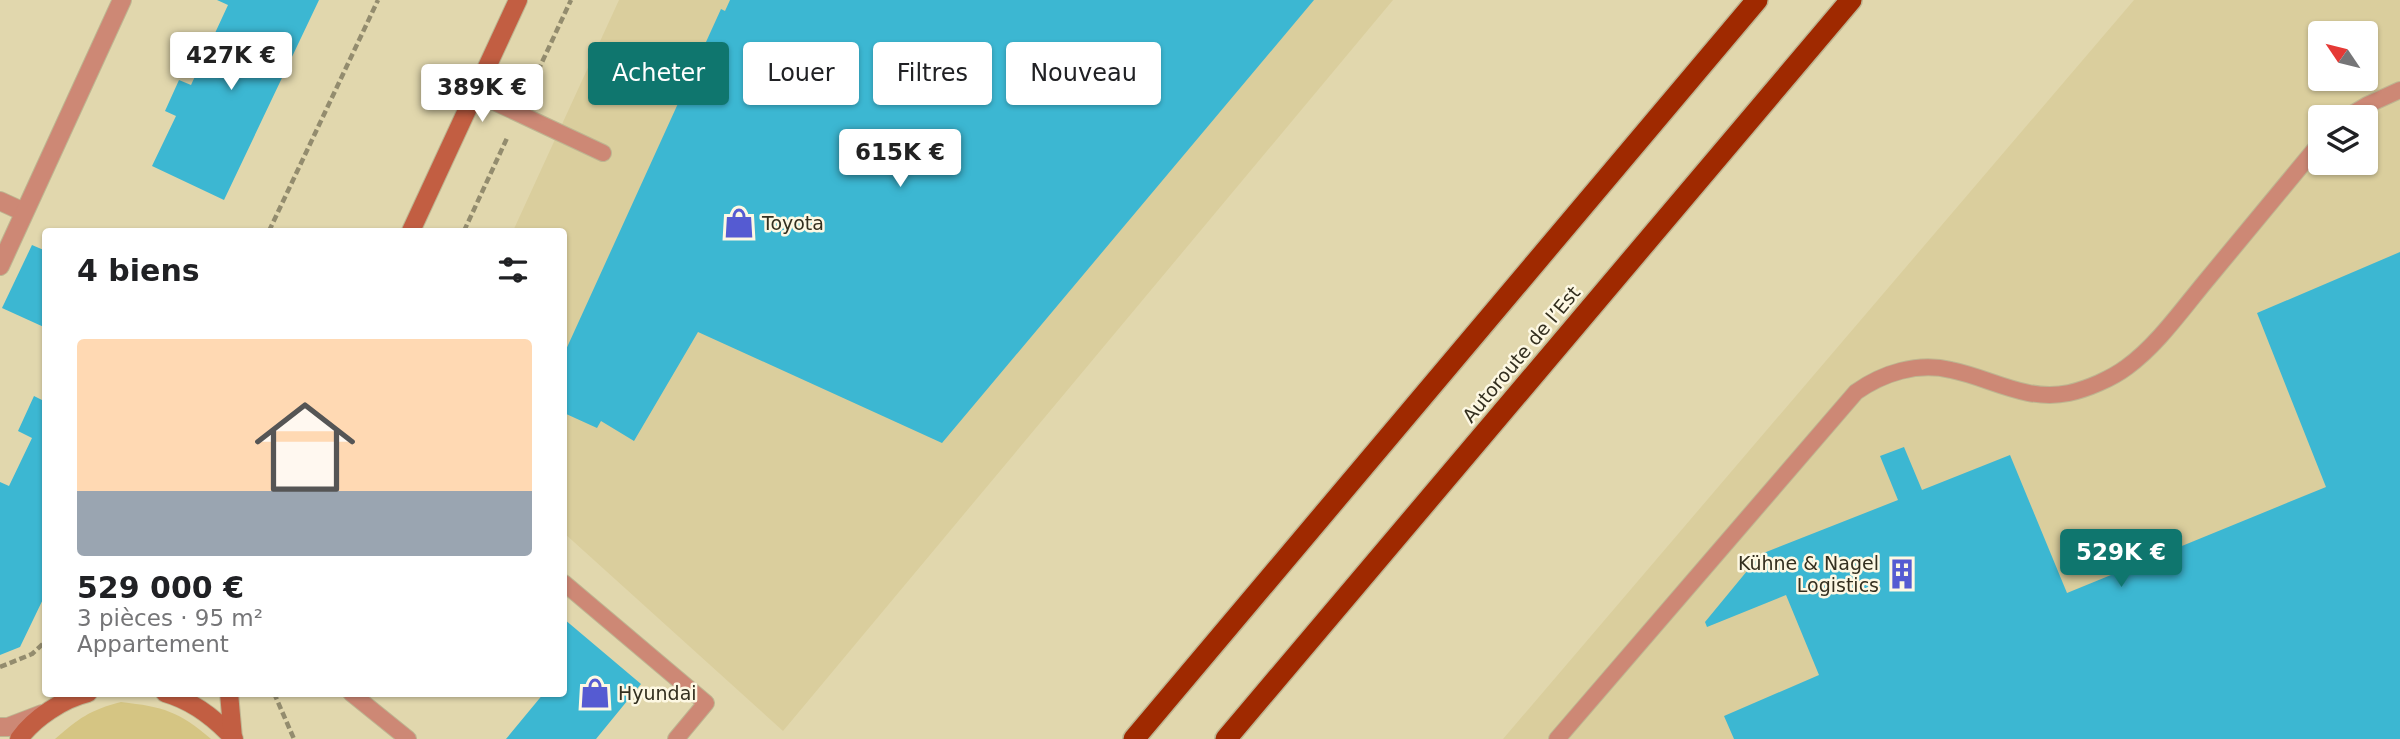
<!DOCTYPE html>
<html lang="fr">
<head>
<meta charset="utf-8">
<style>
	:root { --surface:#fff; --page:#f2f2f2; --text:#202124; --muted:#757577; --line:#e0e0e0; --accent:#0f766e }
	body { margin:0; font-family:"DejaVu Sans",sans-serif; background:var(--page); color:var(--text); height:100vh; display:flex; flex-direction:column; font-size:26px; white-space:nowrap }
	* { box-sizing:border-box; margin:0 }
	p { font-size:23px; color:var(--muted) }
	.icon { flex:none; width:38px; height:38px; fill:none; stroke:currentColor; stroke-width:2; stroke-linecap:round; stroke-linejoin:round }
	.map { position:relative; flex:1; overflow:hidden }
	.sheet { position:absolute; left:42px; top:228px; width:525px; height:469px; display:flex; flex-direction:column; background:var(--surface); border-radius:7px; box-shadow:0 2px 5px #0004 }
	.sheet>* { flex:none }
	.guide { position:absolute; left:588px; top:42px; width:665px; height:63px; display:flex; gap:14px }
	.needle { width:46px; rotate:305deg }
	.controls { position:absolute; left:2308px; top:21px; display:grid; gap:14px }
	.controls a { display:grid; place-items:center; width:70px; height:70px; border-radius:7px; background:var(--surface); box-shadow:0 2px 5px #0004; font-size:35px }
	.price { position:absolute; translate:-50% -60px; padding:0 16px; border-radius:7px; background:#fff; color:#222; font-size:23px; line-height:46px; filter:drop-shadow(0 2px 4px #0008) }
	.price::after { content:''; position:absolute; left:50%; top:42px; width:21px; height:16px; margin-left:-10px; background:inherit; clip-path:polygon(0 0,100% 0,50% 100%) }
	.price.active { background:var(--accent); color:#fff }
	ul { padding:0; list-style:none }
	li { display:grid; align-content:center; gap:14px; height:371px; padding:0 35px }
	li+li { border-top:2px solid var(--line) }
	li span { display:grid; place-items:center; height:217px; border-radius:7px; color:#555 }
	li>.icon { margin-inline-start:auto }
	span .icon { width:126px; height:126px; fill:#fffc; stroke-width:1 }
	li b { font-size:30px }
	h2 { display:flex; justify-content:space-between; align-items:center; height:84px; padding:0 35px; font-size:30px }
	.tag { padding:0 24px; border-radius:7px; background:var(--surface); box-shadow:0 2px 5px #0004; font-size:24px; line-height:63px }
	.tag.active { background:var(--accent); color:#fff }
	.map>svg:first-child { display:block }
	.built { fill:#dace9d; fill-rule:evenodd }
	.green { fill:#d5c583 }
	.building { fill:#3cb7d2 }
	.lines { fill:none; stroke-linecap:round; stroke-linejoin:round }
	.lane-casing { stroke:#beb591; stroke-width:18 }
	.street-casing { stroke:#beb591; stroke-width:20 }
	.secondary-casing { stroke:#beb591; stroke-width:20 }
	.highway-casing { stroke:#beb591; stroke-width:24 }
	.path { stroke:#938c6e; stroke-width:4.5; stroke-dasharray:7 3.5; stroke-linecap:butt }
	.lane { stroke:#cd8875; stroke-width:16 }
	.street { stroke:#cd8875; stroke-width:18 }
	.secondary { stroke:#c25e42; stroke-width:18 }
	.highway { stroke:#9f2900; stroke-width:21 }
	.labels { text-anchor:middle; stroke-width:5; stroke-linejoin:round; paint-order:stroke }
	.poi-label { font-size:19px; fill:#332f1f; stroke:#fdf8e3; text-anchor:start }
	.street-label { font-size:19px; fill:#332f1f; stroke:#fdf8e3 }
</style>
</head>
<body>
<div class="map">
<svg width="2400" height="739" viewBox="0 0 2400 739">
	<rect width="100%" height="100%" fill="#e1d7ad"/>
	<g class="built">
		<polygon points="619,0 1393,0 783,731 564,533 564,231 513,231"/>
		<path d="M2134,0H2400V739H1503ZM2320,33H2366V79H2320ZM2320,117H2366V163H2320Z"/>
	</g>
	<path class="green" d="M121,702C164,707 178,711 211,739H55C79,718 90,710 121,702Z"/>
	<g class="building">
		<polygon points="217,0 319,0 224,200 152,166 176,116 165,111 179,80 191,85 228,5"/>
		<polygon points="730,0 1314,0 942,443 698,332 634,441 601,421 597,428 564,413 564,354 721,9 725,11"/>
		<polygon points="32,245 46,251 46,328 2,308"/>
		<polygon points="2400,252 2400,739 1734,739 1724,716 1819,675 1786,595 1707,627 1705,622 1761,554 1898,500 1880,456 1904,447 1922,490 2010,455 2067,593 2326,487 2257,313"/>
		<polygon points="34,396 46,402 46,559 44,563 46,564 46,593 20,647 0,655 0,482 9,486 32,438 18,431"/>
		<polygon points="564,619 641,684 596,739 506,739 544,693 564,693"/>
	</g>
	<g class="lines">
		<g class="lane-casing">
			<g id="lane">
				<polyline points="475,93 603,153"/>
				<polyline points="2347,117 2367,105 2400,90"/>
				<polyline points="564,583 706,703 676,739"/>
				<polyline points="351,693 408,739"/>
				<path d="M1557,739L1856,392C1883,373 1917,362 1951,370C1991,378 2026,402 2069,393C2087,389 2111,379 2127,367C2157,345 2181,311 2205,282C2244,235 2282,189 2320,143"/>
			</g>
		</g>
		<g class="street-casing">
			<g id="street">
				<polyline points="0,201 24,212"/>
				<polyline points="0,266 122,0"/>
				<polyline points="0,727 8,727 42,714"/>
			</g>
		</g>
		<g class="secondary-casing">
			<g id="secondary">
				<polyline points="411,231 518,0"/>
				<path d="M165,693C193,701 214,717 234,739"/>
				<polyline points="229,693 233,738"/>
				<path d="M19,739C34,718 63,699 88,693"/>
			</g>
		</g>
		<g class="highway-casing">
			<g id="highway">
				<polyline points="1134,739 1757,0"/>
				<polyline points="1226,739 1851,0"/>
			</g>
		</g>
		<g class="path">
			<polyline points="529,90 571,0"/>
			<polyline points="269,231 378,0"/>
			<polyline points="464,231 508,136"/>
			<polyline points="0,667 32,654 46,641"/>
			<polyline points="274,693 294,739"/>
		</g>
		<use href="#lane" class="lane"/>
		<use href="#street" class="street"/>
		<use href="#secondary" class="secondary"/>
		<use href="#highway" class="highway"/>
	</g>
	<defs>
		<g id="shop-bare" transform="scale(2.415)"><path d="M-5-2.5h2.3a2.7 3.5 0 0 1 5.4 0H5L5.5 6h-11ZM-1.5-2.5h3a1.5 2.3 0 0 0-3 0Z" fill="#555bd2" stroke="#fdf8e3" stroke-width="2.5" paint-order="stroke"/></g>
		<g id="building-bare" transform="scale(2.415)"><path d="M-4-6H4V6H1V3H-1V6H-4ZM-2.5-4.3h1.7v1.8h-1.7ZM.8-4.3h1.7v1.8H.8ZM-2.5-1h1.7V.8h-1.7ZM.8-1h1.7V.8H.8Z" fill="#555bd2" stroke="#fdf8e3" stroke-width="2.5" paint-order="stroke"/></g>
	</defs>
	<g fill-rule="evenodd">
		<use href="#shop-bare" x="739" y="223"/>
		<use href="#building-bare" x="1902" y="574"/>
		<use href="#shop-bare" x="595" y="693"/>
	</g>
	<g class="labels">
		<g class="poi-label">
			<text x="762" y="230">Toyota</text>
			<text x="1879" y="570" text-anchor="end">Kühne &amp; Nagel<tspan x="1879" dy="22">Logistics</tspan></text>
			<text x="618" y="700">Hyundai</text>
		</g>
		<g class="street-label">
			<text transform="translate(1521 354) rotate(-50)" y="7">Autoroute de l’Est</text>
		</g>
	</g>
</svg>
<div class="controls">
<a><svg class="needle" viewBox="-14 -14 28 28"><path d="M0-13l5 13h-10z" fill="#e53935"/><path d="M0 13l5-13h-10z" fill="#757577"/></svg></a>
<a><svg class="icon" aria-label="layers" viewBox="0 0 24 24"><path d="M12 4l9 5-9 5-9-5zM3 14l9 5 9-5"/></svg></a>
</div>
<b class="price" style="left:231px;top:92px">427K €</b>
<b class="price" style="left:482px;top:124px">389K €</b>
<b class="price" style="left:900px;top:189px">615K €</b>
<b class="price active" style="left:2121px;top:589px">529K €</b>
<div class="guide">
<a class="tag active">Acheter</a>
<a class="tag">Louer</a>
<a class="tag">Filtres</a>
<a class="tag">Nouveau</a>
</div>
<section class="sheet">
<h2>4 biens<svg class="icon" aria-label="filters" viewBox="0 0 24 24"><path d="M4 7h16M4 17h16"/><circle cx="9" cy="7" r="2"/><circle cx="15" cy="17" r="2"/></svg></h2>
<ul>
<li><span style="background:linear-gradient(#ffd9b3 70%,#9aa5b1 0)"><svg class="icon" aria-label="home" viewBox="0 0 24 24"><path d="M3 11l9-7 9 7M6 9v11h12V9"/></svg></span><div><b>529 000 €</b><p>3 pièces · 95 m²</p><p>Appartement</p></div></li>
</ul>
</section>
</div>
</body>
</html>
